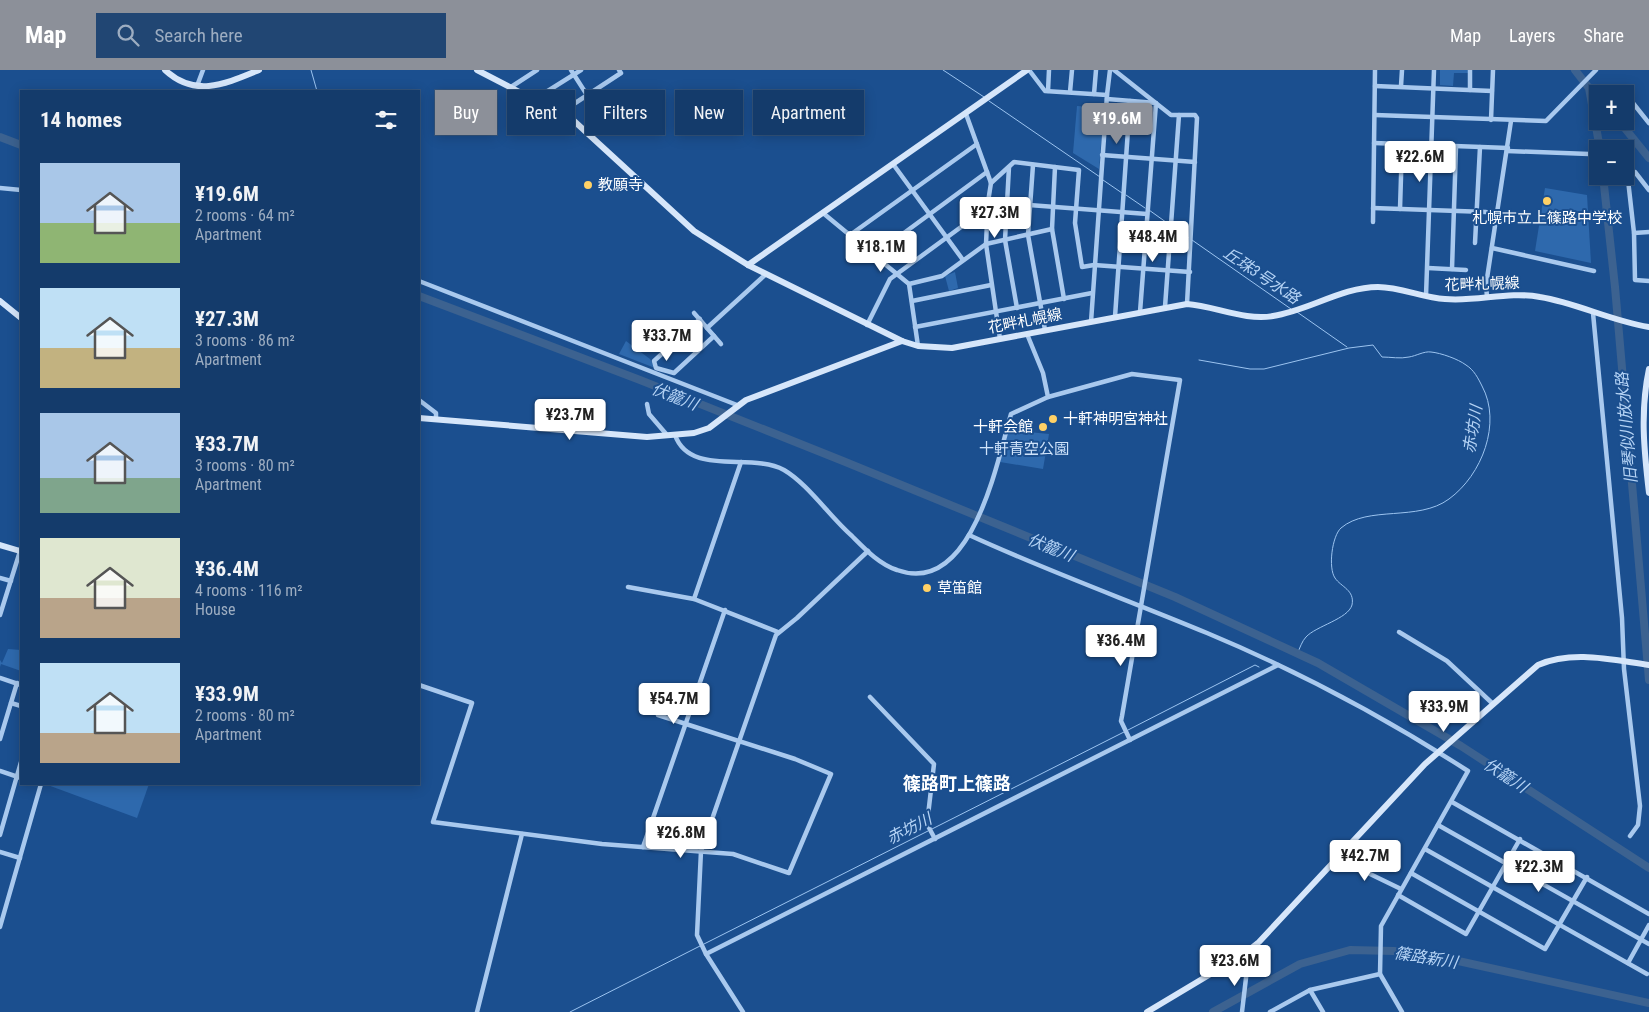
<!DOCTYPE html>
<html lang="en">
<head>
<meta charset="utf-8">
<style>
	:root { --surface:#143b6b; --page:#214673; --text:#f1f3f6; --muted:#9dadc1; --line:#33557e; --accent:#8c9099 }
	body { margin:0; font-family:"Roboto Condensed","Noto Sans JP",sans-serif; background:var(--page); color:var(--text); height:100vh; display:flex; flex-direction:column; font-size:19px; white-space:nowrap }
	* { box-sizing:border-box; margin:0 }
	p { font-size:16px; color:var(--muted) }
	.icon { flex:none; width:28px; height:28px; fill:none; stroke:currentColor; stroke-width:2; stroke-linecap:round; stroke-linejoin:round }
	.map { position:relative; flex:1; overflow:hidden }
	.panel { position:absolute; left:20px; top:20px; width:400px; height:695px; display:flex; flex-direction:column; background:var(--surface); border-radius:0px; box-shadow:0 2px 12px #0003,0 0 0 1px var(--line) }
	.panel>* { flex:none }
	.hud { position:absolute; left:435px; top:20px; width:475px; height:45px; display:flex; gap:10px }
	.controls { position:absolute; left:1589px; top:15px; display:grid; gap:10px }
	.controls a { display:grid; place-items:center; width:45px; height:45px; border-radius:0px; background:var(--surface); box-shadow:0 2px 12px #0003,0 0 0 1px var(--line); font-size:25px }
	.price { position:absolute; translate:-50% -42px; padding:0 11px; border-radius:5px; background:#fff; color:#222; font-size:16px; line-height:32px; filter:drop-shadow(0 1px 2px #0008) }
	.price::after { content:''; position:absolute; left:50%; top:30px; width:15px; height:11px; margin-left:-8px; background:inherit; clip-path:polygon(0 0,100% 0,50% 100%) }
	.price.active { background:var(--accent); color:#fff }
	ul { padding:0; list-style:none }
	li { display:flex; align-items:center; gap:15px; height:125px; padding:0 20px }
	li span { display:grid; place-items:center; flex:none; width:140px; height:100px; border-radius:0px; color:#555 }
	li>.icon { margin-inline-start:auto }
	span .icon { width:60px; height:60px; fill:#fffc; stroke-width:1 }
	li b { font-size:21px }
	h2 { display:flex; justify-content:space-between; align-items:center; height:60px; padding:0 20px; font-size:21px }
	.chip { padding:0 18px; border-radius:0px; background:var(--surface); box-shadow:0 2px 12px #0003,0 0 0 1px var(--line); font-size:18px; line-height:45px }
	.chip.active { background:var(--accent); color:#fff }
	header { display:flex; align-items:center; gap:30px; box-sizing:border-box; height:70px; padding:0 25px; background:var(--accent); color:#fff }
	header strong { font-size:24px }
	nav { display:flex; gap:28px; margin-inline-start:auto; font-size:18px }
	.search { width:350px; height:45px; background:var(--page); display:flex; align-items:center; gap:12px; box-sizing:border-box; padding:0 18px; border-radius:0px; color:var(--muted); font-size:19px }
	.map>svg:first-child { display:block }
	.green { fill:#2e69ad }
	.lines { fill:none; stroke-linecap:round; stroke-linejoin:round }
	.stream { stroke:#9cc4f0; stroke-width:1 }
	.river { stroke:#3c6290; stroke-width:8 }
	.street { stroke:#a9c9ee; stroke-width:4.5 }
	.secondary { stroke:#d6e6fa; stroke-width:6 }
	.poi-dot { fill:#ffd166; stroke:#1b4f8f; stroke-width:2 }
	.labels { text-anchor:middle; stroke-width:4; stroke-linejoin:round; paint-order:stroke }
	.poi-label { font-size:15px; fill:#fff; stroke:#1b4f8f; text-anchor:start }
	.street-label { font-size:15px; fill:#fff; stroke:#1b4f8f }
	.park-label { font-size:15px; fill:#cfe3fa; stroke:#1b4f8f }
	.water-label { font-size:16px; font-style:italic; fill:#b5d3f5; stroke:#1b4f8f }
	.quarter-label { font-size:18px; font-weight:bold; fill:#fff; stroke:#1b4f8f }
</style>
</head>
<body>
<header>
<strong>Map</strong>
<div class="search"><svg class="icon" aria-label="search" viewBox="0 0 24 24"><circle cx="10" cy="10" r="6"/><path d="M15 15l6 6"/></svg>Search here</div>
<nav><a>Map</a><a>Layers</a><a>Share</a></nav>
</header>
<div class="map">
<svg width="1649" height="942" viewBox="0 0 1649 942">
	<rect width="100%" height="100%" fill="#1b4f8f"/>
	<g class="green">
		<polygon points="1440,0 1469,0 1469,3 1454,3 1453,16 1440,15"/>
		<polygon points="1077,36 1104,38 1099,99 1073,83"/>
		<polygon points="1545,118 1587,125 1591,193 1535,181"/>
		<polygon points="955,202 958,218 949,221 945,206"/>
		<polygon points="626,271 650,289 655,298 619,284"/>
		<polygon points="1009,360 1049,364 1043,399 1000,392"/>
		<polygon points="8,579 21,580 21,601 1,594 0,597 0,590 2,593"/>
		<polygon points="45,714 149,714 137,748"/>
	</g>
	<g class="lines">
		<g class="stream">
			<polyline points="311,0 317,21"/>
			<polyline points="943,0 984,27"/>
			<polyline points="989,31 1100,107"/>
			<polyline points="1103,110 1122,123"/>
			<polyline points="1126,125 1145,138"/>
			<polyline points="1149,140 1170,155"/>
			<polyline points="1173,157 1189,168"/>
			<polyline points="1192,170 1291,239"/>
			<polyline points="1297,242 1347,277"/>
			<path d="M1199,290L1250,299H1264L1349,278L1373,275L1382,287C1391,287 1400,289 1409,287C1416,286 1424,281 1431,282C1441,283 1458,289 1466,295C1474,300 1478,308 1482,316C1502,353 1482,405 1449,429C1418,452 1368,435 1341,458C1332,466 1328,498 1335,508C1341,517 1355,520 1352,535C1348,549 1316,556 1306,567C1302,571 1300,578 1297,584"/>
			<polyline points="1128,660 1255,595 1259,597"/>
			<polyline points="932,759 1124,662"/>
			<polyline points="704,874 928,761"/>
			<polyline points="570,942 700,876"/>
		</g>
		<g class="river">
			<polyline points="1575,0 1589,18 1600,79"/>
			<polyline points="1619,51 1649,88"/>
			<polyline points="0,67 21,75"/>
			<polyline points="1603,106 1615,217 1649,610"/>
			<polyline points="419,226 640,310 843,391 1175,527 1318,593 1461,676 1649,798"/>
			<polyline points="1213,942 1300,894 1350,880 1394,881 1440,887 1649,933"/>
		</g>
		<g class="street">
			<polyline points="571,0 587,25"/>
			<polyline points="1029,0 1045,21 1107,25 1110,0"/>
			<polyline points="1114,0 1171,45 1195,45 1197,48 1187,234"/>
			<polyline points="197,16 203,0"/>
			<polyline points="1375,16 1492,21"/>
			<polyline points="1401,16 1402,0"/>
			<polyline points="511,17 537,0"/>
			<polyline points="1621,18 1649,53"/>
			<polyline points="1470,20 1470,0"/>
			<polyline points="1048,21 1049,0"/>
			<polyline points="1070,22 1072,0"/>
			<polyline points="1094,24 1096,0"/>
			<polyline points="535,29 581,0"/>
			<polyline points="1107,29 1156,33 1140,242"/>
			<polyline points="560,43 621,3 619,0"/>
			<polyline points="966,44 991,113 988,132 986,174 1000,269"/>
			<polyline points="1375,45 1546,51 1596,0"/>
			<polyline points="1491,50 1493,0"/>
			<polyline points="1374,73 1508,78"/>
			<polyline points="1507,81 1589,84"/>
			<polyline points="1102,85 1195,92"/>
			<polyline points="893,94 963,190"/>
			<polyline points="1033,95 1028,165 1045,260"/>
			<polyline points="1009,97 1005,170 1017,238"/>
			<polyline points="1055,97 1052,159 1064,229"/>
			<polyline points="991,113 1014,92 1079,100 1075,153 1082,197 1094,195 1190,202"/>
			<polyline points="0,118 21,120"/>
			<polyline points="1649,120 1635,102 1627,101 1634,163 1635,210 1649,211"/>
			<polyline points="988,132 1147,144"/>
			<polyline points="1373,138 1486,142"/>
			<polyline points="1400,139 1402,75"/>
			<polyline points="823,143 909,214 918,276"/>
			<polyline points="1373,152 1375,0"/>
			<polyline points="1634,163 1649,162"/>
			<polyline points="850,165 977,74"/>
			<polyline points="1475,173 1480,77"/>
			<polyline points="1492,178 1594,201"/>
			<polyline points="874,185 987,102"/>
			<polyline points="1428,198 1466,200"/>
			<polyline points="1452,199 1456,77"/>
			<polyline points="419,211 737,335"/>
			<polyline points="909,214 942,206 986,174 1052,159"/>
			<polyline points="1426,226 1434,0"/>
			<polyline points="1487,227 1486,215 1511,51"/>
			<polyline points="912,231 991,215"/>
			<polyline points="1165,237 1179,45"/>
			<polyline points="694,243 721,274"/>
			<polyline points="1593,243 1622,548 1624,599 1640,736 1638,755 1630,766"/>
			<polyline points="1115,247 1130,31"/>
			<polyline points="700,249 654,291 656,298 674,303 714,266"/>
			<polyline points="1091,252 1107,25"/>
			<polyline points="867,255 890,209 987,138"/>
			<polyline points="915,257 1092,223"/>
			<polyline points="707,258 766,204"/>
			<polyline points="1048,327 1132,304 1180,310 1122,646 1121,651 1130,670"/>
			<polyline points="419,330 436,343 436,349"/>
			<polyline points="647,334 649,344 667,365"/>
			<path d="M675,365C690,407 751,382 784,400C808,414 830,447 852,466C865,479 879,494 897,500C972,527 997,392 1011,344L1048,327L1043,303L1027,264"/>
			<path d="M969,465C1047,501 1128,530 1207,563C1298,601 1386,648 1468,701L1381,856L1380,904L1402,942"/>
			<polyline points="0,508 11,511"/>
			<polyline points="628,517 694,529 741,392"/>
			<polyline points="694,529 778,562"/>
			<polyline points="0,545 21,478"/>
			<polyline points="1399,562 1447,591 1492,633"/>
			<polyline points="0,608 21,615"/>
			<polyline points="419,615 472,633 433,752 602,774 733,784 789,803 831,704 795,689 658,645"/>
			<polyline points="870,627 934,694 927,754 935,769"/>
			<polyline points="11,633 21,636"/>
			<polyline points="0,669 17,613"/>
			<polyline points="0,701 21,708"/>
			<polyline points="1452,732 1649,844"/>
			<polyline points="1438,755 1649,874"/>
			<polyline points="0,765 21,692"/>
			<polyline points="643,777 725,540"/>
			<polyline points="1425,779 1647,904"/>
			<polyline points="0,782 20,788"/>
			<polyline points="1337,788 1401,819"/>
			<polyline points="1411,803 1545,879 1587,807"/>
			<polyline points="1398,825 1466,864 1520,769"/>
			<polyline points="0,857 41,714"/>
			<polyline points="706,884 1278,595"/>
			<polyline points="1628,893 1649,855"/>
			<polyline points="1310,920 1323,942"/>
			<polyline points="477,942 522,764"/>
			<polyline points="743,942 706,884 697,865 701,781 776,565 797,548 868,481"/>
			<polyline points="1242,942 1248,891 1244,884"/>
			<polyline points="1270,942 1310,920 1380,904"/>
		</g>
		<g class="secondary">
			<path d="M165,0C195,28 225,14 259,0"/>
			<path d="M477,0L573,50L694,161L748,195L902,271L918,276L952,278L1187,234C1215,236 1245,251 1273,246C1308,241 1342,217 1378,217C1401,217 1423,228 1445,229C1477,232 1508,221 1540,227C1577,233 1611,251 1649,257"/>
			<polyline points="748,195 1027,0"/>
			<polyline points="0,231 21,248"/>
			<path d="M1649,299C1640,341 1644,380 1649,423"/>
			<polyline points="419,348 647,367 694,363 709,358 746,330 902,271"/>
			<polyline points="0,475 20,481"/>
			<path d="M1147,942L1244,884L1259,872L1425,694L1538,595C1573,580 1612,590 1649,595"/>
		</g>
	</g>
	<g class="poi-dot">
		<circle cx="588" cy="115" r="5"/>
		<circle cx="1547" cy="131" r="5"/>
		<circle cx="1053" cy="349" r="5"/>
		<circle cx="1043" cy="357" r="5"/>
		<circle cx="927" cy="518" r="5"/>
	</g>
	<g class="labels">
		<g class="poi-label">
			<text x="598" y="120">教願寺</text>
			<text x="1547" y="153" text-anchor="middle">札幌市立上篠路中学校</text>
			<text x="1063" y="354">十軒神明宮神社</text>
			<text x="1033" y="362" text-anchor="end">十軒会館</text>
			<text x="937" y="523">草笛館</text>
		</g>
		<g class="street-label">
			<text transform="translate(1482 214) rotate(-2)" y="5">花畔札幌線</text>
			<text transform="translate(1025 251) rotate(-11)" y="5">花畔札幌線</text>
		</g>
		<g class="park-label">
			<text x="1024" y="384">十軒青空公園</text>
		</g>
		<g class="water-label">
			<text transform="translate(1262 205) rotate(34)" y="6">丘珠3号水路</text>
			<text transform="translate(675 326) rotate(21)" y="6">伏籠川</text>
			<text transform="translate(1626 358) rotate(-95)" y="6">旧琴似川放水路</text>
			<text transform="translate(1472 359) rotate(-81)" y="6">赤坊川</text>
			<text transform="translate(1051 477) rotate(22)" y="6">伏籠川</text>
			<text transform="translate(1506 705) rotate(33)" y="6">伏籠川</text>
			<text transform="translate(909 758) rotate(-27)" y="6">赤坊川</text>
			<text transform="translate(1426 887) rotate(9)" y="6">篠路新川</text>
		</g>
		<g class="quarter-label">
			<text x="957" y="720">篠路町上篠路</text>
		</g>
	</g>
</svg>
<div class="controls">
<a>+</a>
<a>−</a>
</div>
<b class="price active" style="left:1117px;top:75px">¥19.6M</b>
<b class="price" style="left:1420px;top:113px">¥22.6M</b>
<b class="price" style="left:995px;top:169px">¥27.3M</b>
<b class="price" style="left:1153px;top:193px">¥48.4M</b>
<b class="price" style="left:881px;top:203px">¥18.1M</b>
<b class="price" style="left:667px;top:292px">¥33.7M</b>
<b class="price" style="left:570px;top:371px">¥23.7M</b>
<b class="price" style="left:1121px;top:597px">¥36.4M</b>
<b class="price" style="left:674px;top:655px">¥54.7M</b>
<b class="price" style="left:1444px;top:663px">¥33.9M</b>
<b class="price" style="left:681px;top:789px">¥26.8M</b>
<b class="price" style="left:1365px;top:812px">¥42.7M</b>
<b class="price" style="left:1539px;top:823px">¥22.3M</b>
<b class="price" style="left:1235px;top:917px">¥23.6M</b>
<div class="hud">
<a class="chip active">Buy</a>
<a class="chip">Rent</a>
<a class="chip">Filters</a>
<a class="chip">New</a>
<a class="chip">Apartment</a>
</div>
<section class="panel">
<h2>14 homes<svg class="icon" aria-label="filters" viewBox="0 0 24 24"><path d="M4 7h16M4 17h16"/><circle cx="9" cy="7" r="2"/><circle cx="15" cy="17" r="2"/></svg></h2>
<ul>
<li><span style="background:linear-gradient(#a9c7e8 60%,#8fb573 0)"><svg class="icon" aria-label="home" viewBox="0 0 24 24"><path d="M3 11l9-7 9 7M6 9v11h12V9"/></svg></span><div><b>¥19.6M</b><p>2 rooms · 64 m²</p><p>Apartment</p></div></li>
<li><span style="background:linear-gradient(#bfe0f5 60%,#c2b280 0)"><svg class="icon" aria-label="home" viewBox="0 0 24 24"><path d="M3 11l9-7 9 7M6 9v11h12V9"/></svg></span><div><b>¥27.3M</b><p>3 rooms · 86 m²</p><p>Apartment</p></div></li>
<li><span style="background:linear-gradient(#a9c7e8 65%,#7fa58c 0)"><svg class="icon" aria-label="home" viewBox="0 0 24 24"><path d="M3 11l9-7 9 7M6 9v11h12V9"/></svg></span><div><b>¥33.7M</b><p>3 rooms · 80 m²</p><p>Apartment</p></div></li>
<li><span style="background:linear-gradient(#dfe7d0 60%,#b9a48a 0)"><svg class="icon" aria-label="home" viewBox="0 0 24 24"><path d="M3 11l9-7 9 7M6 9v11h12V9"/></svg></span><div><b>¥36.4M</b><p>4 rooms · 116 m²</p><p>House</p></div></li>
<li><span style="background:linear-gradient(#bfe0f5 70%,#b9a48a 0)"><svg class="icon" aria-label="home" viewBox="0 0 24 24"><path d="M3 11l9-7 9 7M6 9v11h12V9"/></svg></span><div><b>¥33.9M</b><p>2 rooms · 80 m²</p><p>Apartment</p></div></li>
</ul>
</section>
</div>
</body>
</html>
